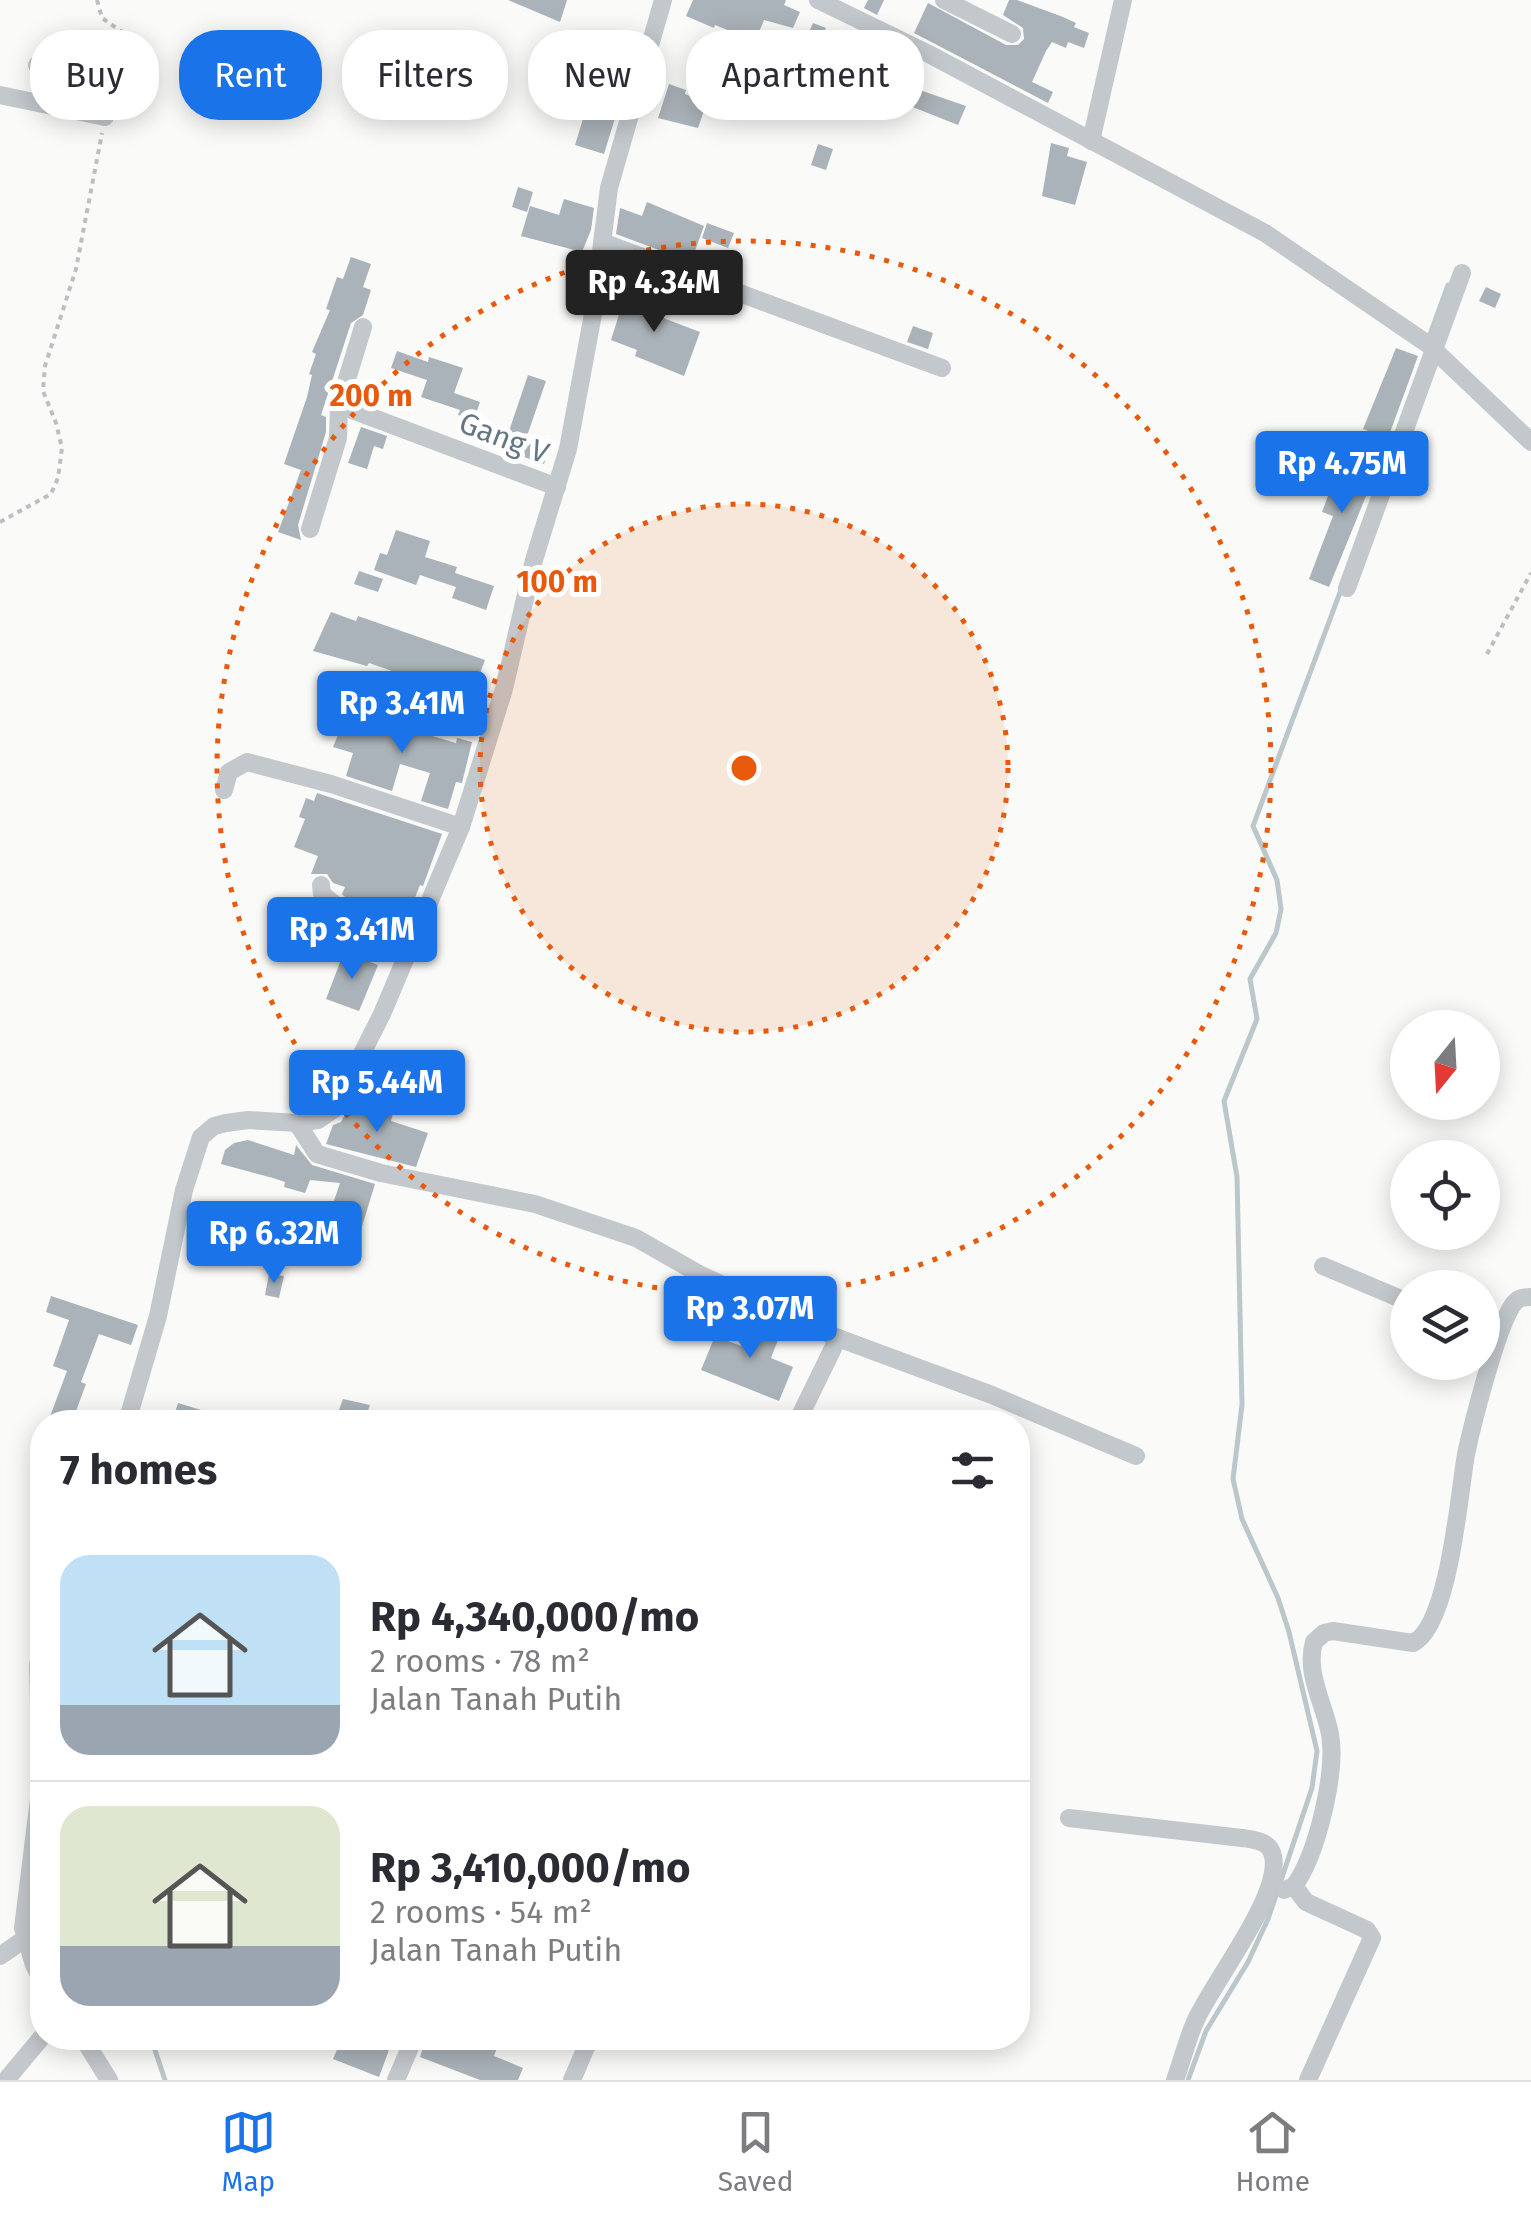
<!DOCTYPE html>
<html lang="en">
<head>
<meta charset="utf-8">
<style>
	:root { --surface:#fff; --page:#f7f7f7; --text:#2b2b33; --muted:#7c7c81; --line:#e1e1e2; --accent:#1a73e8 }
	body { margin:0; font-family:"Fira Sans",sans-serif; background:var(--page); color:var(--text); height:100vh; display:flex; flex-direction:column; font-size:38px; white-space:nowrap }
	* { box-sizing:border-box; margin:0 }
	p { font-size:32px; color:var(--muted) }
	.icon { flex:none; width:55px; height:55px; fill:none; stroke:currentColor; stroke-width:2; stroke-linecap:round; stroke-linejoin:round }
	.map { position:relative; flex:1; overflow:hidden }
	.panel { position:absolute; left:30px; top:1410px; width:1000px; height:640px; display:flex; flex-direction:column; background:var(--surface); border-radius:40px; box-shadow:0 5px 25px #0003 }
	.panel>* { flex:none }
	.hud { position:absolute; left:30px; top:30px; width:1000px; height:90px; display:flex; gap:20px }
	.needle { width:65px; rotate:198deg }
	.buttons { position:absolute; left:1390px; top:1010px; display:grid; gap:20px }
	.buttons a { display:grid; place-items:center; width:110px; height:110px; border-radius:50%; background:var(--surface); box-shadow:0 5px 25px #0003; font-size:50px }
	.price { position:absolute; translate:-50% -85px; padding:0 22px; border-radius:10px; background:var(--accent); color:#fff; font-size:32px; line-height:65px; filter:drop-shadow(0 2px 5px #0008) }
	.price::after { content:''; position:absolute; left:50%; top:60px; width:30px; height:22px; margin-left:-15px; background:inherit; clip-path:polygon(0 0,100% 0,50% 100%) }
	.price.current { background:#222; color:#fff }
	ul { padding:0; list-style:none }
	li { display:flex; align-items:center; gap:30px; height:250px; padding:0 30px }
	li+li { border-top:2px solid var(--line) }
	li span { display:grid; place-items:center; flex:none; width:280px; height:200px; border-radius:30px; color:#555 }
	li>.icon { margin-inline-start:auto }
	span .icon { width:120px; height:120px; fill:#fffc; stroke-width:1 }
	li b { font-size:42px }
	h2 { display:flex; justify-content:space-between; align-items:center; height:120px; padding:0 30px; font-size:42px }
	.tag { padding:0 35px; border-radius:40px; background:var(--surface); box-shadow:0 5px 25px #0003; font-size:35px; line-height:90px }
	.tag.current { background:var(--accent); color:#fff }
	.tab-bar { display:flex; justify-content:space-around; align-items:center; height:140px; border-top:2px solid var(--line); background:var(--surface); font-size:28px; color:var(--muted) }
	.tab-bar a { display:grid; justify-items:center; gap:5px }
	.tab-bar .current { color:var(--accent) }
	.map>svg:first-child { display:block }
	.lines { fill:none; stroke-linecap:round; stroke-linejoin:round }
	.stream { stroke:#bbc7cb; stroke-width:5 }
	.building { fill:#aab3b9 }
	.path { stroke:#bbbfc2; stroke-width:4; stroke-dasharray:5 5; stroke-linecap:butt }
	.minor { stroke:#c3c8cc; stroke-width:18 }
	.ring { fill:none; stroke:#e8590c; stroke-width:5; stroke-dasharray:5 10 }
	.labels { text-anchor:middle; stroke-width:10; stroke-linejoin:round; paint-order:stroke }
	.street-label { font-size:30px; fill:#657683; stroke:#fff }
	.centre { fill:#e8590c; stroke:#fff; stroke-width:5 }
	.ring-label { font-size:30px; text-anchor:middle; font-weight:bold; fill:#e8590c; stroke:#fff; stroke-width:10; stroke-linejoin:round; paint-order:stroke }
</style>
</head>
<body>
<div class="map">
<svg width="1531" height="2080" viewBox="0 0 1531 2080">
	<rect width="100%" height="100%" fill="#fafaf8"/>
	<g class="lines">
		<g class="stream">
			<polyline points="1428,340 1448,285"/>
			<polyline points="151,2038 165,2080"/>
			<polyline points="1188,2080 1206,2031 1248,1962 1268,1919 1312,1788 1317,1751 1289,1632 1278,1598 1242,1519 1233,1479 1242,1405 1237,1177 1224,1101 1257,1019 1250,979 1276,933 1281,909 1277,880 1253,826 1342,587"/>
		</g>
	</g>
	<g class="building">
		<polygon points="508,0 567,0 560,22"/>
		<polygon points="693,0 786,0 784,5 800,12 793,28 764,20 757,37 741,31 740,35 715,25 714,28 686,16"/>
		<polygon points="868,0 884,0 877,15 864,8"/>
		<polygon points="1009,0 1017,0 1063,17 1076,23 1074,27 1089,33 1084,48 1068,42 1066,48 1052,42 1046,51 1032,82 1053,92 1048,103 914,33 928,3 1006,45 1018,45 1024,39 1023,28 1003,15"/>
		<polygon points="813,23 826,28 822,39 857,53 859,48 874,54 866,72 910,90 911,87 966,106 958,125 819,70 821,66 798,57"/>
		<polygon points="598,56 631,66 604,154 575,145 596,76 592,75"/>
		<polygon points="669,84 686,90 685,94 707,102 698,128 658,118"/>
		<polygon points="1051,143 1069,148 1067,156 1087,162 1075,205 1042,196"/>
		<polygon points="818,144 833,149 826,170 811,165"/>
		<polygon points="518,187 533,192 527,212 512,207"/>
		<polygon points="564,199 594,208 591,230 582,252 521,236 530,206 559,215"/>
		<polygon points="647,202 704,226 691,262 616,234 620,208 642,216"/>
		<polygon points="707,223 734,233 728,248 702,238"/>
		<polygon points="351,257 371,264 363,287 371,290 363,315 351,323 321,415 326,417 326,432 298,525 301,540 278,532 301,470 284,464 307,397 312,375 309,374 316,354 312,352 330,310 326,309 337,277 343,279"/>
		<polygon points="628,286 648,294 642,310 700,332 684,376 635,356 637,350 611,340"/>
		<polygon points="1486,287 1501,294 1495,308 1479,301"/>
		<polygon points="913,326 933,333 928,349 907,342"/>
		<polygon points="1396,348 1418,356 1388,438 1363,429"/>
		<polygon points="397,351 428,362 429,357 463,368 454,393 480,402 474,420 458,415 460,410 421,397 427,380 391,368"/>
		<polygon points="528,375 546,381 527,436 551,444 544,464 524,457 523,461 483,444 489,428 508,434"/>
		<polygon points="361,427 387,436 383,449 374,446 367,469 348,463"/>
		<polygon points="1342,459 1377,469 1329,587 1309,579 1333,516 1322,512"/>
		<polygon points="396,530 430,541 425,557 457,567 455,573 494,586 486,610 452,598 456,587 420,575 416,585 374,570 380,553 387,555"/>
		<polygon points="359,571 383,579 378,592 354,584"/>
		<polygon points="331,612 356,621 358,616 485,660 479,676 485,678 479,695 436,680 428,701 413,696 418,680 369,663 367,666 313,651"/>
		<polygon points="348,711 385,722 387,718 406,724 405,728 456,743 457,738 472,742 462,783 456,782 448,809 421,801 430,773 400,764 392,791 346,776 353,753 333,747"/>
		<polygon points="317,793 442,834 423,886 420,885 411,908 407,907 402,920 347,899 342,894 345,887 333,883 327,874 311,874 318,856 294,847 305,819 299,817 306,798 314,801"/>
		<polygon points="286,897 322,910 334,920 328,937 278,919"/>
		<polygon points="344,952 378,965 359,1011 326,999"/>
		<polygon points="353,1099 393,1113 391,1121 428,1133 416,1167 326,1144 333,1125 341,1122"/>
		<polygon points="248,1140 294,1155 296,1145 312,1165 375,1184 355,1249 335,1242 329,1264 265,1245 272,1213 324,1230 340,1183 310,1180 305,1193 284,1187 285,1182 273,1178 221,1164 225,1150 234,1143"/>
		<polygon points="269,1274 284,1276 279,1298 265,1295"/>
		<polygon points="51,1296 138,1325 131,1345 99,1334 81,1382 86,1384 72,1422 48,1422 67,1371 53,1366 69,1320 46,1312"/>
		<polygon points="752,1318 781,1332 771,1358 793,1367 779,1401 701,1370 715,1336 741,1346"/>
		<polygon points="343,1399 370,1405 364,1422 346,1422 336,1418"/>
		<polygon points="178,1403 231,1419 231,1422 172,1422"/>
		<polygon points="342,2038 358,2038 389,2050 379,2077 333,2059"/>
		<polygon points="426,2038 478,2038 498,2045 494,2056 523,2068 518,2080 480,2080 420,2057"/>
	</g>
	<g class="lines">
		<g class="path">
			<polyline points="97,0 102,18 125,34 117,71"/>
			<polyline points="0,522 51,494 58,478 62,448 56,423 43,391 45,366 76,269 102,133"/>
			<polyline points="1487,654 1531,573"/>
		</g>
		<g class="minor">
			<polyline points="818,0 927,53 1265,233 1429,345 1531,442"/>
			<polyline points="944,0 1012,34"/>
			<polyline points="37,65 110,88"/>
			<polyline points="0,95 105,117"/>
			<polyline points="1091,141 1123,0"/>
			<polyline points="602,242 942,368"/>
			<polyline points="363,327 339,405 557,487"/>
			<polyline points="310,529 338,438 339,405"/>
			<polyline points="1347,588 1462,273"/>
			<polyline points="224,790 229,772 247,762 331,784 461,827"/>
			<polyline points="321,885 322,894 341,910 415,938"/>
			<polyline points="297,1123 317,1154 381,1173 535,1204 636,1238 701,1275 838,1338 797,1422"/>
			<polyline points="1323,1266 1408,1302"/>
			<polyline points="838,1338 992,1395 1136,1456"/>
			<polyline points="127,1422 158,1316 184,1190 201,1137 214,1126 226,1123 248,1120 297,1123 318,1120 334,1109 382,1014 461,827 504,689 534,560 568,449 593,314 609,188 663,0"/>
			<polyline points="42,1641 38,1666 41,1782 23,1928 34,1965 42,1980"/>
			<path d="M1069,1818L1242,1838C1255,1840 1270,1841 1273,1856C1282,1896 1211,1984 1195,2022C1187,2040 1182,2061 1175,2080"/>
			<path d="M1294,1886C1317,1855 1337,1771 1330,1734C1324,1703 1305,1673 1314,1642L1324,1633L1333,1631L1413,1643C1449,1626 1459,1495 1466,1454C1473,1422 1496,1331 1512,1306C1517,1298 1522,1297 1531,1297"/>
			<polyline points="1284,1890 1294,1886 1306,1902 1367,1930 1372,1938 1308,2080"/>
			<polyline points="0,1956 26,1938"/>
			<polyline points="83,2038 109,2080"/>
			<polyline points="6,2080 42,2037"/>
			<polyline points="396,2080 414,2038"/>
			<polyline points="572,2080 590,2038"/>
		</g>
	</g>
	<circle cx="744" cy="768" r="264" fill="#e8590c" fill-opacity=".12"/>
	<g class="ring">
		<circle cx="744" cy="768" r="264"/>
		<circle cx="744" cy="768" r="527"/>
	</g>
	<g class="labels">
		<g class="street-label">
			<text transform="translate(504 438) rotate(21)" y="10">Gang V</text>
		</g>
	</g>
	<circle cx="744" cy="768" r="15" class="centre"/>
	<g class="ring-label">
		<text x="371" y="406">200 m</text>
		<text x="557" y="592">100 m</text>
	</g>
</svg>
<div class="buttons">
<a><svg class="needle" viewBox="-14 -14 28 28"><path d="M0-13l5 13h-10z" fill="#e53935"/><path d="M0 13l5-13h-10z" fill="#7c7c81"/></svg></a>
<a><svg class="icon" aria-label="locate" viewBox="0 0 24 24"><circle cx="12" cy="12" r="6"/><path d="M12 2v4M12 18v4M2 12h4M18 12h4"/></svg></a>
<a><svg class="icon" aria-label="layers" viewBox="0 0 24 24"><path d="M12 4l9 5-9 5-9-5zM3 14l9 5 9-5"/></svg></a>
</div>
<b class="price current" style="left:654px;top:335px">Rp 4.34M</b>
<b class="price" style="left:1342px;top:516px">Rp 4.75M</b>
<b class="price" style="left:402px;top:756px">Rp 3.41M</b>
<b class="price" style="left:352px;top:982px">Rp 3.41M</b>
<b class="price" style="left:377px;top:1135px">Rp 5.44M</b>
<b class="price" style="left:274px;top:1286px">Rp 6.32M</b>
<b class="price" style="left:750px;top:1361px">Rp 3.07M</b>
<div class="hud">
<a class="tag">Buy</a>
<a class="tag current">Rent</a>
<a class="tag">Filters</a>
<a class="tag">New</a>
<a class="tag">Apartment</a>
</div>
<section class="panel">
<h2>7 homes<svg class="icon" aria-label="filters" viewBox="0 0 24 24"><path d="M4 7h16M4 17h16"/><circle cx="9" cy="7" r="2"/><circle cx="15" cy="17" r="2"/></svg></h2>
<ul>
<li><span style="background:linear-gradient(#bfe0f5 75%,#9aa5b1 0)"><svg class="icon" aria-label="home" viewBox="0 0 24 24"><path d="M3 11l9-7 9 7M6 9v11h12V9"/></svg></span><div><b>Rp 4,340,000/mo</b><p>2 rooms · 78 m²</p><p>Jalan Tanah Putih</p></div></li>
<li><span style="background:linear-gradient(#dfe7d0 70%,#9aa5b1 0)"><svg class="icon" aria-label="home" viewBox="0 0 24 24"><path d="M3 11l9-7 9 7M6 9v11h12V9"/></svg></span><div><b>Rp 3,410,000/mo</b><p>2 rooms · 54 m²</p><p>Jalan Tanah Putih</p></div></li>
</ul>
</section>
</div>
<nav class="tab-bar">
<a class="current"><svg class="icon" aria-label="map" viewBox="0 0 24 24"><path d="M3 6l6-2 6 2 6-2v14l-6 2-6-2-6 2zM9 4v14M15 6v14"/></svg>Map</a>
<a><svg class="icon" aria-label="saved" viewBox="0 0 24 24"><path d="M7 4h10v16l-5-4-5 4z"/></svg>Saved</a>
<a><svg class="icon" aria-label="home" viewBox="0 0 24 24"><path d="M3 11l9-7 9 7M6 9v11h12V9"/></svg>Home</a>
</nav>
</body>
</html>
